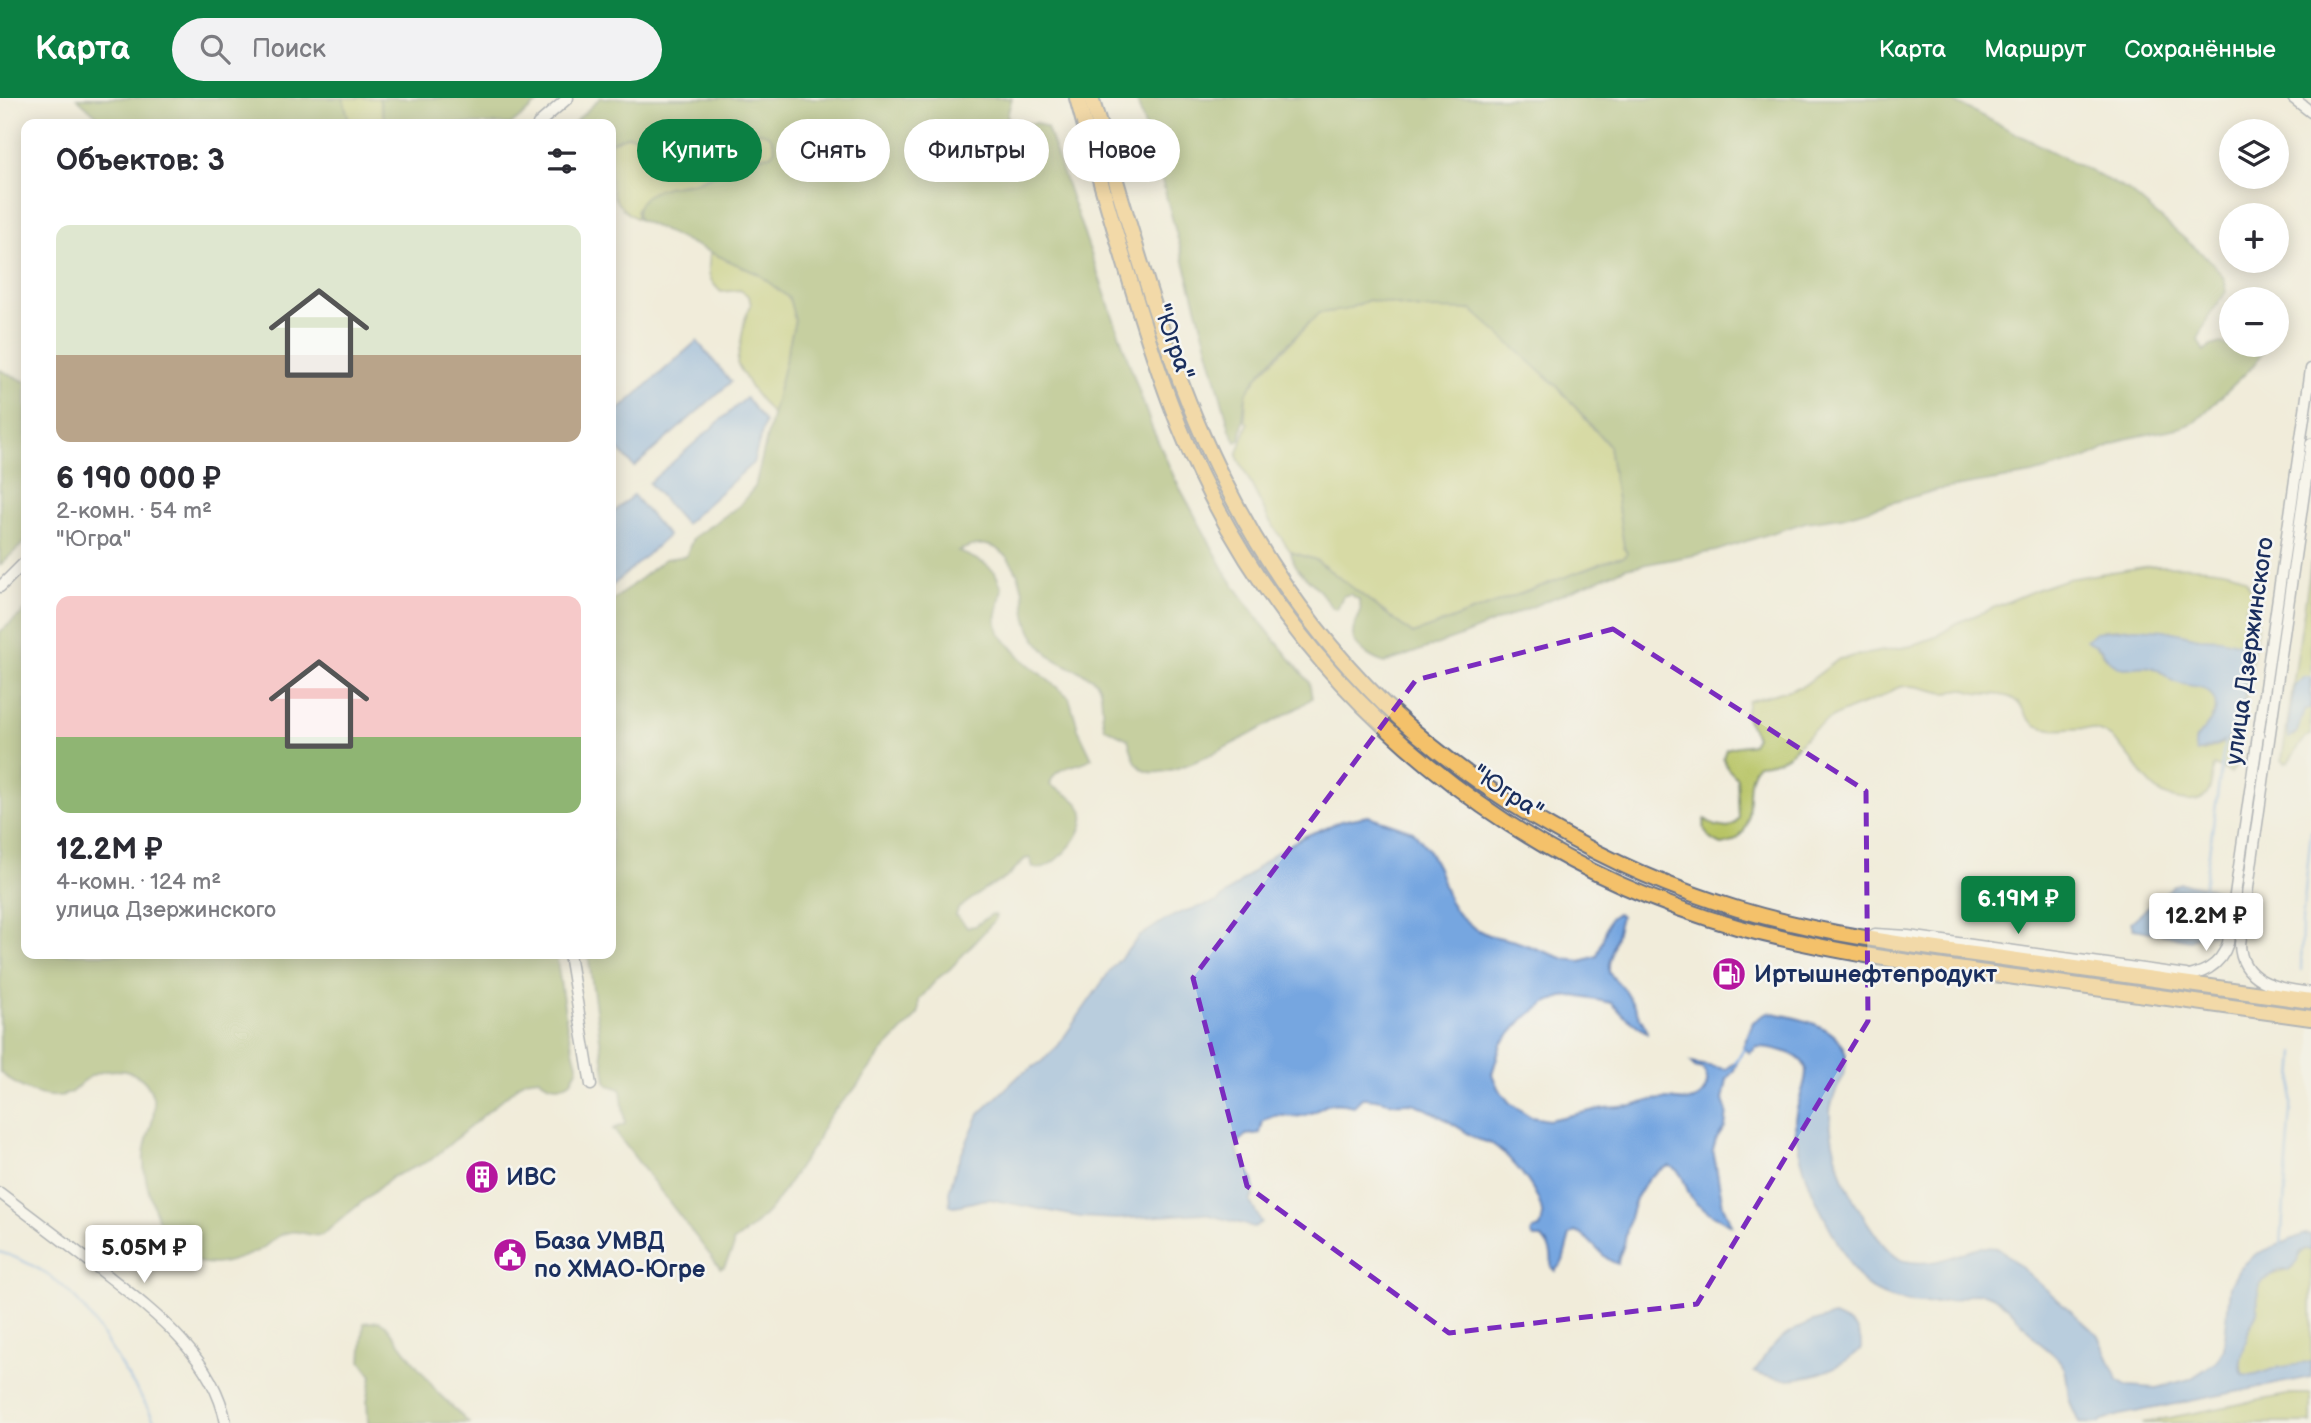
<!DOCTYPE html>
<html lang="ru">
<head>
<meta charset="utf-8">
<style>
	:root { --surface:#fff; --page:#f2f2f3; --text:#2b2b33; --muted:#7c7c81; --accent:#0b8043 }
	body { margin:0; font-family:"Balsamiq Sans",sans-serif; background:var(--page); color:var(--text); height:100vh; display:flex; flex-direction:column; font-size:26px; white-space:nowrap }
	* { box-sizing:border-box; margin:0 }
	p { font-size:23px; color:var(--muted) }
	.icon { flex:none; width:38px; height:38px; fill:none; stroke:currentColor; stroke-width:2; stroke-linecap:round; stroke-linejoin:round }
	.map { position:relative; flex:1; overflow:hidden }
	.panel { position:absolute; left:21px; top:21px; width:595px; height:840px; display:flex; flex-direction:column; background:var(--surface); border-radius:14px; box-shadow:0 4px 18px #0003 }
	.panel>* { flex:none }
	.guide { position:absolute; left:637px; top:21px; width:665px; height:63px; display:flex; gap:14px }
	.controls { position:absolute; left:2219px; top:21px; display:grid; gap:14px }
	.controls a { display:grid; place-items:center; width:70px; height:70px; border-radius:50%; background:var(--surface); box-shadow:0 4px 18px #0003; font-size:35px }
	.price { position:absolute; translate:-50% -60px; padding:0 16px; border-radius:7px; background:#fff; color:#222; font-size:23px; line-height:46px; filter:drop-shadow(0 2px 4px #0008) }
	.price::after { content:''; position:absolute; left:50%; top:42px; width:21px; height:16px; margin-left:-10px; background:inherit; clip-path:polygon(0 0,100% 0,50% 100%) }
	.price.selected { background:var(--accent); color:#fff }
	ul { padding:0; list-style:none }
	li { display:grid; align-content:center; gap:14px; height:371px; padding:0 35px }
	li span { display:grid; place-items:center; height:217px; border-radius:14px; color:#555 }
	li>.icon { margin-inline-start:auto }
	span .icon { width:126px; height:126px; fill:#fffc; stroke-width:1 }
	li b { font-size:30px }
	h2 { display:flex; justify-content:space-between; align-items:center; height:84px; padding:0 35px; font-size:30px }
	.tag { padding:0 24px; border-radius:32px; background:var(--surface); box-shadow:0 4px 18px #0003; font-size:24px; line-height:63px }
	.tag.selected { background:var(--accent); color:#fff }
	header { display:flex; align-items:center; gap:42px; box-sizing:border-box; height:98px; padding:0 35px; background:var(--accent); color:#fff }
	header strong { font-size:33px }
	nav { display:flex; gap:38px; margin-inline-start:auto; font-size:24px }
	.search { width:490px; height:63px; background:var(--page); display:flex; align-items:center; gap:18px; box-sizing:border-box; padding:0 24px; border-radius:38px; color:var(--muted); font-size:26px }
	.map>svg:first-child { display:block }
	.green { fill:#b8c465; stroke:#6a7a62; stroke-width:2; fill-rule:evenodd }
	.forest { fill:#92aa5a; stroke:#566c5c; stroke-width:2 }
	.water { fill:#76a6e0; stroke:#486a9f; stroke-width:2 }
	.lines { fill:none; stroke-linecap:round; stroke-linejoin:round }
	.stream { stroke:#76a6e0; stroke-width:2.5 }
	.minor-casing { stroke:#667189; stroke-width:13 }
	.highway-casing { stroke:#667189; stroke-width:18 }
	.minor { stroke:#fff; stroke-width:10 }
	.highway { stroke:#f4c16a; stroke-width:14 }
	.marked { fill:none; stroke:#7b2cbf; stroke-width:5; stroke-dasharray:14 9; stroke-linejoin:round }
	.labels { text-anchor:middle; stroke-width:5; stroke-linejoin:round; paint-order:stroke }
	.street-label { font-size:24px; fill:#1b2f5e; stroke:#f6f6f2 }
	.poi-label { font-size:24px; font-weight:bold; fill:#1b2f5e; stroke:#f6f6f2; text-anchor:start }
</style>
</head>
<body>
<header>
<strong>Карта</strong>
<div class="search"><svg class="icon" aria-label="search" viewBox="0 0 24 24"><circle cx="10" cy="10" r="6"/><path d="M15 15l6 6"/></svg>Поиск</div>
<nav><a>Карта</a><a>Маршрут</a><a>Сохранённые</a></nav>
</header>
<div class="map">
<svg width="2311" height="1325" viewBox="0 0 2311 1325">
	<rect width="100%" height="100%" fill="#f6f6f2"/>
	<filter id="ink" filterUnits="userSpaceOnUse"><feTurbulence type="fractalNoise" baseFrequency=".0143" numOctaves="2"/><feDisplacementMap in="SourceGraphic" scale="14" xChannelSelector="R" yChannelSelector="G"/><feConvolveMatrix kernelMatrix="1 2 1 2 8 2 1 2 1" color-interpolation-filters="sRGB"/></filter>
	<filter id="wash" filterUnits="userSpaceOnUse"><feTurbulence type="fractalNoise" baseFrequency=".00686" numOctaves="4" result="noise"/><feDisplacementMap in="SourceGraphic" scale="28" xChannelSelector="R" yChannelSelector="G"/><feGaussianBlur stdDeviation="1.57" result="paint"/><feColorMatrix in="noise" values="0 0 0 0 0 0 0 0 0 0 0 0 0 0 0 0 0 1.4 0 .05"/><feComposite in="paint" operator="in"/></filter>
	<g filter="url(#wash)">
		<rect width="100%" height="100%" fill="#f1ecda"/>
		<g class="green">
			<polygon points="343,0 379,0 384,19 388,26 350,26"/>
			<path d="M757,34C770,35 773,39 775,51L771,57L753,59L695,84L667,89L636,113L638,121C602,104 611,77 611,44L629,37L646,42Z"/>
			<path d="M710,154L758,176L789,200L795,222L773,318L751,290L737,265L745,221L751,207L749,198L740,192L721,194C706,180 708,174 710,154Z"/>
			<polygon points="1369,202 1420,211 1472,211 1557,288 1609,348 1624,449 1628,455 1624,459 1613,461 1413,536 1316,462 1291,454 1269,422 1237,358 1248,325 1245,323 1246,296 1260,276 1319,215 1345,212"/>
			<path d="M2311,464V579H2305L2293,639C2300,630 2300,616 2308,610H2311V637L2306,639L2288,664L2285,665L2282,662Z"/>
			<path d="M2150,468C2169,468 2226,467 2241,478C2248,482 2250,490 2252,497L2245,510L2254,516L2258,525L2236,667L2231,675L2214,667C2211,686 2212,705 2188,703C2145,701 2142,665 2114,642C2086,619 2064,639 2038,628C2024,622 2024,604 2009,599C1997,595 1984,597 1972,594C1969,593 1965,591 1962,591C1957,591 1952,595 1947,595C1931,594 1918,585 1900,589C1893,591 1887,596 1881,599C1858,609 1834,615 1815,631C1792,649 1793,664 1758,666C1737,687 1766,740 1722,747C1710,742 1702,735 1705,721L1715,728L1728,730L1735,726L1739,720L1737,680L1728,671L1723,660L1726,651C1736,647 1743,648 1752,646L1756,639L1745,617L1748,603L1803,588L1839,561L1911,548L1938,538L1957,525L2038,491L2067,481ZM2135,530L2164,532L2199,540L2220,541L2235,640L2202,654L2195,642C2207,628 2232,601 2202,589C2194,585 2184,586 2175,583C2165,580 2159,569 2147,568C2137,567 2124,573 2115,567C2107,563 2102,553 2096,547L2103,532Z"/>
			<path d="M2305,1151L2311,1152V1264C2301,1266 2292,1268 2282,1269C2269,1270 2257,1281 2243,1277C2237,1263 2246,1237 2252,1224C2254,1220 2257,1218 2257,1214C2259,1205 2255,1196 2260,1187C2267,1175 2278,1176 2288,1172C2297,1169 2297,1156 2305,1151Z"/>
			<polygon points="2292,1296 2311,1296 2311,1325 2142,1325"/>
		</g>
		<g class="forest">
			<polygon points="77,0 343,0 350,26 106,26"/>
			<polygon points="379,0 544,0 512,26 388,26 384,19"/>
			<path d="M600,0H1012L1007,19L1014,25H1037L1047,30L1152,330L1175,381L1229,480L1262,526L1309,584L1312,600L1301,608C1273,623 1173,685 1146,673C1133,667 1132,653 1128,641L1105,630C1100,617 1104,601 1099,588C1094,576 1065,569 1053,560C1046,554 1037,544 1032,535C1025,522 1025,508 1023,493C1019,473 1004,444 978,447C972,447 964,451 958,453L984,465L995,474L1002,490L996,522L1000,536L1022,561L1069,599L1079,633L1092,660C1078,670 1054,666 1050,687C1060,693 1075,699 1081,710C1093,730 1057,768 1038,771L1033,769L1030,760L1025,761L1006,780L985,791L958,811L956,817L967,829L975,828L992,816L996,817L995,822L950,871L937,881L919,902V914L916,919L883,953L853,993L834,1012L825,1025L818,1041L773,1108L752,1130L733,1144V1151L724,1169L720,1170L613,1031L625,1026L621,991L608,987L606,983L588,856H611V504L665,461L686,458L693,440L739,408L755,389L795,222L789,200L758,176L638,121C635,110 641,101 651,95C664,87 680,88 694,85C721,77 743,60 771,57L775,51C773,39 770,35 757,34L674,45L646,42L629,37L611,44V26H573Z"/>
			<path d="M1136,0H1947L2129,93L2214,166L2225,182L2226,194L2208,220L2198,242L2204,254L2211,248L2221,245L2231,249C2241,245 2251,249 2262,247L2265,251L2252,269L2196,323L2183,329L2125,341L2085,361L2033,376L1937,392L1842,419L1806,424L1716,453L1626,470L1461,538L1385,565C1374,562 1351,549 1353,535C1354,521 1364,519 1359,502L1350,496L1343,498L1337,511L1333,510C1328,506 1326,501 1322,496C1312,482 1293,473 1291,454L1316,462L1413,536L1613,461L1624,459L1627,455L1624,449L1609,348L1557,288L1472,212L1420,211L1369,202L1345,212L1319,215C1303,232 1251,278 1246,298C1243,311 1244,326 1240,342L1236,344L1230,332L1162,83Z"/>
			<polygon points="0,272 26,284 26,443 0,467"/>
			<path d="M26,512V856H556L567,928L578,970L571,983C561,991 548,989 539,980L525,982L431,1062L392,1079L322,1137C310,1140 302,1132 291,1134C280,1135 272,1143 264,1149C255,1156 225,1166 214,1166C202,1166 189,1163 179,1155C160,1138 142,1082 144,1057C145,1039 156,1023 154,1005C152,993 146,981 134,976C119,969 96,972 84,983C78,987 75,993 68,996C45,1004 16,989 0,974V534Z"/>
			<polygon points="379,1223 386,1227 438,1295 469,1325 368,1325 367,1303 372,1278 361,1263 364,1225"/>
		</g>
		<g class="water">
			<polygon points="697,243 731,284 634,369 611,342 611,319"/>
			<polygon points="746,300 765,324 753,365 685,426 649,385"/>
			<polygon points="633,397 668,438 611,489 611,417"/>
			<path d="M2135,530L2164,532L2199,540L2220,541L2241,546L2249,558L2240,633L2237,638L2197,654C2185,635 2229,623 2212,598C2202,583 2187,591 2174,583C2165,579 2161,571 2151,569C2140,566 2129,572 2119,569C2110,566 2106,557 2100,550C2096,546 2091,545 2086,542L2095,534Z"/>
			<polygon points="2305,579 2311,579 2311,610 2305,612 2297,634 2289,640 2288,628 2295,587"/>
			<path d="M1368,718L1413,733L1428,751L1438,770L1449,802L1458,816L1474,830L1488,837L1515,843L1565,861L1581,863L1597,858L1610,820L1617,815L1621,818L1609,866V875L1625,892L1646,930L1647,935L1623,917L1612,905L1575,898L1562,899L1548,904L1523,921L1501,946L1492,976L1498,990L1510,1005L1531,1019L1549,1022L1604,1010L1632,1008L1648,1003C1653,1002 1659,1001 1665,1001C1680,1001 1697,1009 1705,992C1709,984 1707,978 1703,971L1695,969L1691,965L1726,971L1733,965L1737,964L1734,972L1727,981L1723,1002L1727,1014L1725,1029L1716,1042L1713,1052L1723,1108L1732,1127C1722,1122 1700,1111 1694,1103C1683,1091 1687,1074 1669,1068C1636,1079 1630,1117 1624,1146C1622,1154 1618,1158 1618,1166C1600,1161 1592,1139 1575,1134L1570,1137L1563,1163L1555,1173L1551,1169C1553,1156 1550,1149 1542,1140H1534L1531,1136L1533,1132L1540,1130C1552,1105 1512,1059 1492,1046C1487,1043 1482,1044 1477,1041C1457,1029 1437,1014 1415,1006C1408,1004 1401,1006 1394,1005C1382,1003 1374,999 1362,1000L1354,1008C1321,1000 1326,1013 1301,1018C1281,1021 1283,1012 1263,1023L1260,1035L1246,1037L1236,1047C1238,1068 1263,1076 1250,1104L1262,1125L1254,1129L1202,1115L1117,1121L1080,1119L989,1101C976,1102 963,1108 950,1108L949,1094L956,1069L979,1016L1020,977L1041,964L1057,949L1112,870L1139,839L1163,823L1182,814L1217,804L1275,755L1303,739L1341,723Z"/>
			<polygon points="2180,785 2210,790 2221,795 2216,833 2213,836 2204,835 2190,842 2133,831 2131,824 2173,788"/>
			<path d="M1768,914C1792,919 1832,925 1843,949C1855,972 1830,993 1830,1015C1830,1034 1835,1056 1841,1073C1848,1095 1883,1158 1905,1163C1922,1167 1942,1163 1957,1157C1966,1154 1974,1149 1983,1149C1988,1149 1994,1150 1999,1150L2097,1236L2118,1282L2128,1288L2156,1290L2190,1281L2216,1264L2224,1251L2230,1188L2240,1170L2256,1156L2305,1136L2311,1137V1152L2305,1151L2300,1154L2298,1163L2288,1172H2279L2261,1184L2258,1194L2257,1214L2249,1231L2241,1262L2240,1270L2243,1277C2257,1281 2268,1270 2282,1269C2292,1268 2301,1266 2311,1264V1279L2120,1317L2102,1322L2100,1325H2079C2076,1317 2071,1309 2069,1300C2067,1290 2068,1279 2064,1269C2058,1257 2047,1252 2038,1243C2023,1228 2005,1199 1983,1195C1973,1194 1962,1200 1952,1202C1919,1210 1871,1204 1853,1171C1827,1126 1799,1078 1795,1025C1794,1009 1810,980 1805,968C1799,954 1770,949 1757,949L1750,955L1743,949L1753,924Z"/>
			<path d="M1834,1218C1852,1226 1862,1230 1861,1251C1833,1276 1790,1290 1754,1274C1760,1267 1764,1258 1770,1251C1786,1233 1812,1223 1834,1218Z"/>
		</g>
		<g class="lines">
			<g class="stream">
				<polyline points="2204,789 2225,643"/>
				<polyline points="2301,872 2302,824 2311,733"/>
				<polyline points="1734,967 1745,949"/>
				<polyline points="2281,1147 2295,955"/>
				<path d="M0,1154C67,1176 87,1211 122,1269C133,1287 147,1305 155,1325"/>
			</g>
		</g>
	</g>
	<g filter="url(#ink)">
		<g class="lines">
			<g class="minor-casing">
				<g id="minor">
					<polyline points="2293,0 2311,14"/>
					<polyline points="538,26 568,0"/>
					<path d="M2311,346L2240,846C2241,886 2280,890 2311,895"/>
					<polyline points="0,489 26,463"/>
					<polyline points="1875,836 1908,838 2186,877"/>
					<polyline points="569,856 591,987"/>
					<path d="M2177,881C2201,876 2220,870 2228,845L2311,271"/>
					<path d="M0,1095C34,1121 69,1147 103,1174C154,1214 213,1258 226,1325"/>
				</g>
			</g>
			<g class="highway-casing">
				<g id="highway">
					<path d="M1077,0C1096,69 1116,137 1137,205C1157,270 1179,336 1210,396C1317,606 1511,765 1737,829C1828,854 1921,866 2015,879C2113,892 2212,906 2311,920"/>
					<path d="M1091,0C1132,130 1164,267 1227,389C1267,468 1321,544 1384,606C1480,698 1612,773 1738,811C1824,837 1914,848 2003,860C2105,874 2208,888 2311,903"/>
				</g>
			</g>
			<use href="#minor" class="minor"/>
			<use href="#highway" class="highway"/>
		</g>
	</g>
	<path d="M0 0H2311V1325H0ZM1613,531L1866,693L1868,923L1697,1206L1449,1235L1247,1088L1193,880L1416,582Z" fill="#f1ecda" fill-opacity=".55" fill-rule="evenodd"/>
	<path class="marked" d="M1613,531L1866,693L1868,923L1697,1206L1449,1235L1247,1088L1193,880L1416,582Z"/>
	<defs>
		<g id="fuel-disc" transform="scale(1.75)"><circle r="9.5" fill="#b5179e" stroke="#f6f6f2"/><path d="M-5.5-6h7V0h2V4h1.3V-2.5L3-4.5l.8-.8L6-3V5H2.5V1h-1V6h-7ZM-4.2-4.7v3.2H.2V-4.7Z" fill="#fff"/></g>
		<g id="building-disc" transform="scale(1.75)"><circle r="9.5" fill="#b5179e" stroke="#f6f6f2"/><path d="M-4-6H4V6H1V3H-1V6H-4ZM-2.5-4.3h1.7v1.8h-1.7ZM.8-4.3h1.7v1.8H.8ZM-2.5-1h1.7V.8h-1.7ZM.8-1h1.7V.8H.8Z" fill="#fff"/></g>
		<g id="civic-disc" transform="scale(1.75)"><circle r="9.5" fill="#b5179e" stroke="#f6f6f2"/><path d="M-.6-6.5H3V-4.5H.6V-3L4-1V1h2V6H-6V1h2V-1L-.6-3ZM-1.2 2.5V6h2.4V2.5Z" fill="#fff"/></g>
	</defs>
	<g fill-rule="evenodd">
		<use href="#fuel-disc" x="1729" y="876"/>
		<use href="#building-disc" x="482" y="1079"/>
		<use href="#civic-disc" x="510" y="1157"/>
	</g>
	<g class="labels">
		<g class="street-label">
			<text transform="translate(1174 244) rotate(71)" y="8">"Югра"</text>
			<text transform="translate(2249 553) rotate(-82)" y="8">улица Дзержинского</text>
			<text transform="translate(1508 694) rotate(33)" y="8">"Югра"</text>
		</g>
		<g class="poi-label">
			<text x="1754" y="884">Иртышнефтепродукт</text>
			<text x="506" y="1087">ИВС</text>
			<text x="534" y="1151">База УМВД<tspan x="534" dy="28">по ХМАО-Югре</tspan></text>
		</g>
	</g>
</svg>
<div class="controls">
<a><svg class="icon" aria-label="layers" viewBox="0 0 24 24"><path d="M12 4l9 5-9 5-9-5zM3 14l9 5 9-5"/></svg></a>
<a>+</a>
<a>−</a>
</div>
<b class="price selected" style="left:2018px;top:838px">6.19M ₽</b>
<b class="price" style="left:2206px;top:855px">12.2M ₽</b>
<b class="price" style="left:144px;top:1187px">5.05M ₽</b>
<div class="guide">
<a class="tag selected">Купить</a>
<a class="tag">Снять</a>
<a class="tag">Фильтры</a>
<a class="tag">Новое</a>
</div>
<section class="panel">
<h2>Объектов: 3<svg class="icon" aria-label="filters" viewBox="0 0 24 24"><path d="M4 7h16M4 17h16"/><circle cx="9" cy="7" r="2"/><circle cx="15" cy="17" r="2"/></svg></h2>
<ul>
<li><span style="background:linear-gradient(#dfe7d0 60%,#b9a48a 0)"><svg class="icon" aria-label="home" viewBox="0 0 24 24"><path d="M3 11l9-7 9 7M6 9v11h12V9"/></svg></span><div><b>6 190 000 ₽</b><p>2-комн. · 54 m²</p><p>&quot;Югра&quot;</p></div></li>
<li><span style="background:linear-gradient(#f6c9c9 65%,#8fb573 0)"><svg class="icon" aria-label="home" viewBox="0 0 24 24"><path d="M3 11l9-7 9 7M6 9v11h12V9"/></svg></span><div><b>12.2M ₽</b><p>4-комн. · 124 m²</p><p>улица Дзержинского</p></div></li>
</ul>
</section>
</div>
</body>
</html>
